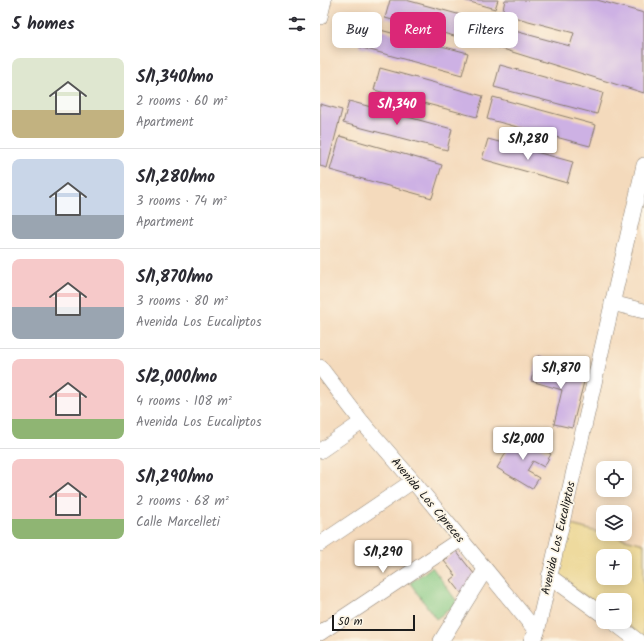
<!DOCTYPE html>
<html lang="en">
<head>
<meta charset="utf-8">
<style>
	:root { --surface:#fff; --page:#f2f2f3; --text:#2b2b33; --muted:#7c7c81; --line:#e1e1e2; --accent:#db2777 }
	body { margin:0; font-family:Kalam,sans-serif; background:var(--page); color:var(--text); height:100vh; display:flex; flex-direction:column; font-size:15px; white-space:nowrap }
	* { box-sizing:border-box; margin:0 }
	p { font-size:13px; color:var(--muted) }
	.icon { flex:none; width:22px; height:22px; fill:none; stroke:currentColor; stroke-width:2; stroke-linecap:round; stroke-linejoin:round }
	.map { position:relative; flex:1; overflow:hidden }
	.details { display:flex; flex-direction:column; background:var(--surface); width:320px }
	.details>* { flex:none }
	.hud { position:absolute; left:12px; top:12px; width:252px; height:36px; display:flex; gap:8px }
	.controls { position:absolute; left:276px; top:461px; display:grid; gap:8px }
	.controls a { display:grid; place-items:center; width:36px; height:36px; border-radius:8px; background:var(--surface); box-shadow:0 2px 10px #0003; font-size:20px }
	.scale { position:absolute; left:12px; bottom:10px; width:83px; box-sizing:border-box; padding-left:4px; border:2px solid #1c1c1c; border-top:0; font-size:11px; line-height:14px; white-space:nowrap; color:#1c1c1c; -webkit-text-stroke:3px #fcf5e5; paint-order:stroke }
	.price { position:absolute; translate:-50% -34px; padding:0 9px; border-radius:4px; background:#fff; color:#222; font-size:13px; line-height:26px; filter:drop-shadow(0 1px 2px #0008) }
	.price::after { content:''; position:absolute; left:50%; top:24px; width:12px; height:9px; margin-left:-6px; background:inherit; clip-path:polygon(0 0,100% 0,50% 100%) }
	.price.current { background:var(--accent); color:#fff }
	ul { padding:0; list-style:none }
	li { display:flex; align-items:center; gap:12px; height:100px; padding:0 12px }
	li+li { border-top:1px solid var(--line) }
	li span { display:grid; place-items:center; flex:none; width:112px; height:80px; border-radius:8px; color:#555 }
	li>.icon { margin-inline-start:auto }
	span .icon { width:48px; height:48px; fill:#fffc; stroke-width:1 }
	li b { font-size:17px }
	h2 { display:flex; justify-content:space-between; align-items:center; height:48px; padding:0 12px; font-size:17px }
	.chip { padding:0 14px; border-radius:8px; background:var(--surface); box-shadow:0 2px 10px #0003; font-size:14px; line-height:36px }
	.chip.current { background:var(--accent); color:#fff }
	main { display:flex; flex:1; min-height:0 }
	.map>svg:first-child { display:block }
	.green { fill:#86c983; stroke:#517250 }
	.sand { fill:#eeda9e; stroke:#857b5d; fill-rule:evenodd }
	.building { fill:#cdb1e4 }
	.lines { fill:none; stroke-linecap:round; stroke-linejoin:round }
	.minor-casing { stroke:#887b6c; stroke-width:16 }
	.minor { stroke:#fff; stroke-width:15 }
	.labels { text-anchor:middle; stroke-width:3.5; stroke-linejoin:round; paint-order:stroke }
	.street-label { font-size:12px; fill:#1c1c1c; stroke:#fcf5e5 }
</style>
</head>
<body>
<main>
<section class="details">
<h2>5 homes<svg class="icon" aria-label="filters" viewBox="0 0 24 24"><path d="M4 7h16M4 17h16"/><circle cx="9" cy="7" r="2"/><circle cx="15" cy="17" r="2"/></svg></h2>
<ul>
<li><span style="background:linear-gradient(#dfe7d0 65%,#c2b280 0)"><svg class="icon" aria-label="home" viewBox="0 0 24 24"><path d="M3 11l9-7 9 7M6 9v11h12V9"/></svg></span><div><b>S/1,340/mo</b><p>2 rooms · 60 m²</p><p>Apartment</p></div></li>
<li><span style="background:linear-gradient(#c9d6e8 70%,#9aa5b1 0)"><svg class="icon" aria-label="home" viewBox="0 0 24 24"><path d="M3 11l9-7 9 7M6 9v11h12V9"/></svg></span><div><b>S/1,280/mo</b><p>3 rooms · 74 m²</p><p>Apartment</p></div></li>
<li><span style="background:linear-gradient(#f6c9c9 60%,#9aa5b1 0)"><svg class="icon" aria-label="home" viewBox="0 0 24 24"><path d="M3 11l9-7 9 7M6 9v11h12V9"/></svg></span><div><b>S/1,870/mo</b><p>3 rooms · 80 m²</p><p>Avenida Los Eucaliptos</p></div></li>
<li><span style="background:linear-gradient(#f6c9c9 75%,#8fb573 0)"><svg class="icon" aria-label="home" viewBox="0 0 24 24"><path d="M3 11l9-7 9 7M6 9v11h12V9"/></svg></span><div><b>S/2,000/mo</b><p>4 rooms · 108 m²</p><p>Avenida Los Eucaliptos</p></div></li>
<li><span style="background:linear-gradient(#f6c9c9 75%,#8fb573 0)"><svg class="icon" aria-label="home" viewBox="0 0 24 24"><path d="M3 11l9-7 9 7M6 9v11h12V9"/></svg></span><div><b>S/1,290/mo</b><p>2 rooms · 68 m²</p><p>Calle Marcelleti</p></div></li>
</ul>
</section>
<div class="map">
<svg width="324" height="641" viewBox="0 0 324 641">
	<rect width="100%" height="100%" fill="#fcf5e5"/>
	<filter id="ink" filterUnits="userSpaceOnUse"><feTurbulence type="fractalNoise" baseFrequency=".025" numOctaves="2"/><feDisplacementMap in="SourceGraphic" scale="8" xChannelSelector="R" yChannelSelector="G"/><feConvolveMatrix kernelMatrix="1 2 1 2 8 2 1 2 1" color-interpolation-filters="sRGB"/></filter>
	<filter id="wash" filterUnits="userSpaceOnUse"><feTurbulence type="fractalNoise" baseFrequency=".012" numOctaves="4" result="noise"/><feDisplacementMap in="SourceGraphic" scale="16" xChannelSelector="R" yChannelSelector="G"/><feGaussianBlur stdDeviation="0.9" result="paint"/><feColorMatrix in="noise" values="0 0 0 0 0 0 0 0 0 0 0 0 0 0 0 0 0 1.4 0 .05"/><feComposite in="paint" operator="in"/></filter>
	<g filter="url(#wash)">
		<rect width="100%" height="100%" fill="#f4dabc"/>
		<polygon class="green" points="112,567 138,603 116,619 90,583"/>
		<path class="sand" d="M251,525L324,544V638L305,622V600H283V608L236,576ZM283,556H305V578H283Z"/>
		<g id="blocks">
			<g class="building">
				<polygon points="70,0 86,0 174,24 169,45 65,18"/>
				<polygon points="143,0 178,0 175,9"/>
				<polygon points="185,0 277,0 324,13 324,93 173,46 180,27 250,46 254,33 182,14"/>
				<polygon points="45,26 148,53 142,75 39,47"/>
				<polygon points="180,65 283,93 277,114 174,87"/>
				<polygon points="60,68 163,96 157,117 54,90"/>
				<polygon points="173,97 276,125 270,146 167,119"/>
				<polygon points="29,101 132,129 127,150 23,123"/>
				<polygon points="0,104 22,110 7,168 0,166"/>
				<polygon points="20,136 122,165 112,198 10,170"/>
				<polygon points="168,139 253,162 247,183 162,159"/>
				<polygon points="218,356 229,359 227,367 265,378 252,428 234,424 242,390 211,381"/>
				<polygon points="197,434 231,454 224,467 213,461 207,471 219,478 212,489 177,468"/>
				<polygon points="136,551 155,575 143,595 131,580 136,576 124,561"/>
			</g>
		</g>
	</g>
	<g filter="url(#ink)">
		<use href="#blocks" fill-opacity="0" stroke="#887b6c" stroke-width="1"/>
		<g class="lines">
			<g class="minor-casing">
				<g id="minor">
					<polyline points="0,17 4,0"/>
					<polyline points="292,303 324,311"/>
					<polyline points="0,367 42,422 93,481 217,632"/>
					<polyline points="0,451 42,422"/>
					<polyline points="0,544 93,481"/>
					<polyline points="229,576 283,615"/>
					<polyline points="293,622 318,641"/>
					<polyline points="0,633 141,539"/>
					<polyline points="121,641 165,570"/>
					<polyline points="211,641 217,632 324,165"/>
				</g>
			</g>
			<use href="#minor" class="minor"/>
		</g>
	</g>
	<g class="labels">
		<g class="street-label">
			<text transform="translate(108 500) rotate(50)" y="4">Avenida Los Cipreces</text>
			<text transform="translate(238 538) rotate(-77)" y="4">Avenida Los Eucaliptos</text>
		</g>
	</g>
</svg>
<div class="controls">
<a><svg class="icon" aria-label="locate" viewBox="0 0 24 24"><circle cx="12" cy="12" r="6"/><path d="M12 2v4M12 18v4M2 12h4M18 12h4"/></svg></a>
<a><svg class="icon" aria-label="layers" viewBox="0 0 24 24"><path d="M12 4l9 5-9 5-9-5zM3 14l9 5 9-5"/></svg></a>
<a>+</a>
<a>−</a>
</div>
<div class="scale">50 m</div>
<b class="price current" style="left:77px;top:126px">S/1,340</b>
<b class="price" style="left:208px;top:161px">S/1,280</b>
<b class="price" style="left:241px;top:390px">S/1,870</b>
<b class="price" style="left:203px;top:461px">S/2,000</b>
<b class="price" style="left:63px;top:574px">S/1,290</b>
<div class="hud">
<a class="chip">Buy</a>
<a class="chip current">Rent</a>
<a class="chip">Filters</a>
</div>
</div>
</main>
</body>
</html>
